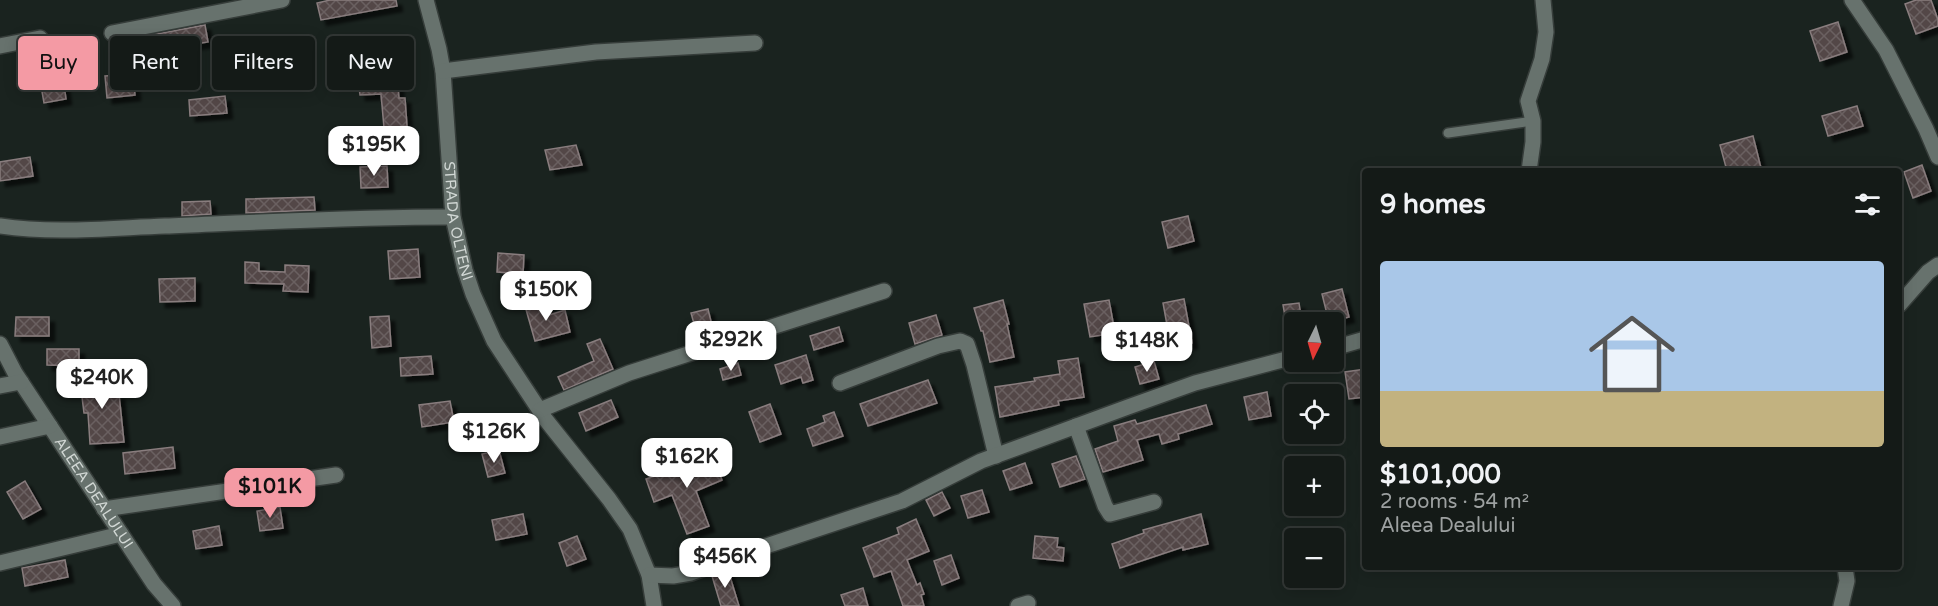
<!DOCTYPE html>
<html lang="en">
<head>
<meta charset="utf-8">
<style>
	:root { --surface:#141a17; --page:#1d2320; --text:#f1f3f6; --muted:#9da1a1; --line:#333836; --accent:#f49aa4 }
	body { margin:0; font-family:"Varela Round",sans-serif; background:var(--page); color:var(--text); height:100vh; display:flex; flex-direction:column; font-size:22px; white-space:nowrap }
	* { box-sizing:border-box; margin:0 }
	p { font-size:20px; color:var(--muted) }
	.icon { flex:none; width:33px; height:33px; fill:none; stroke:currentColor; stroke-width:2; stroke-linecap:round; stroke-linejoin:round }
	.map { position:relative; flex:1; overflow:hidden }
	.drawer { position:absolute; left:1362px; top:168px; width:540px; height:402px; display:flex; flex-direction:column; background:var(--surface); border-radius:6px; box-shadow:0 3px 15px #0003,0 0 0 2px var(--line) }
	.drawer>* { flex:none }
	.banner { position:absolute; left:18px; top:36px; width:570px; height:54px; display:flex; gap:12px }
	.needle { width:39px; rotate:185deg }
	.fabs { position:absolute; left:1284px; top:312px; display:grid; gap:12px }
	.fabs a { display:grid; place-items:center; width:60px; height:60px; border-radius:6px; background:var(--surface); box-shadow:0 3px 15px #0003,0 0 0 2px var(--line); font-size:30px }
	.price { position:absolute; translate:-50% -51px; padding:0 14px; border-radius:12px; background:#fff; color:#222; font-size:20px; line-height:39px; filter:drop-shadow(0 2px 3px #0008) }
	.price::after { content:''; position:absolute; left:50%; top:36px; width:18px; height:14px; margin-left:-9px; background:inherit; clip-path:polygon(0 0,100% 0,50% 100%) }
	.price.on { background:var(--accent); color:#111 }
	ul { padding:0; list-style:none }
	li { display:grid; align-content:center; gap:12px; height:318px; padding:0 18px }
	li span { display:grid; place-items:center; height:186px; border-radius:6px; color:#555 }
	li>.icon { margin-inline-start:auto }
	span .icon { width:108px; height:108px; fill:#fffc; stroke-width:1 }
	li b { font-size:26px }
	h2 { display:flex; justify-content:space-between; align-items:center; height:72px; padding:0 18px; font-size:26px }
	.tag { padding:0 21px; border-radius:6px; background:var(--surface); box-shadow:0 3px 15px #0003,0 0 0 2px var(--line); font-size:21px; line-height:54px }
	.tag.on { background:var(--accent); color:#111 }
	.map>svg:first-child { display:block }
	.building { fill:url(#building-cross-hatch); stroke:#897d7e; stroke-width:1.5; filter:url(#shadow) }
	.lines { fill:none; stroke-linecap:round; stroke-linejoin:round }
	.service-casing { stroke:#363d3a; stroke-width:12 }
	.minor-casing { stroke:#363d3a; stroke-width:18 }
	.service { stroke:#67726d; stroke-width:9 }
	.minor { stroke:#67726d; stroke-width:15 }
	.labels { text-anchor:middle; stroke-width:4.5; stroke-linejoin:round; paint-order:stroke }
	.street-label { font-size:15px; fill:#d1d7d4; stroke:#1a231f }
</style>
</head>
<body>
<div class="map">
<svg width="1938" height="606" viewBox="0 0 1938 606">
	<defs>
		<pattern id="building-cross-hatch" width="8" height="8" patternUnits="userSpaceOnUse" patternTransform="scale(1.5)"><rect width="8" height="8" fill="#524647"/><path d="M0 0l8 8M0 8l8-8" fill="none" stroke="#6a6061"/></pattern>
		<filter id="shadow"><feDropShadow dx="5.5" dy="5.5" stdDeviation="1.5" flood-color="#0009"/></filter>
	</defs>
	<rect width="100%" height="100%" fill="#1a231f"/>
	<g class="building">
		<polygon points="330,0 396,0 397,6 321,20 317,3"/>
		<polygon points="1916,0 1931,0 1938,20 1938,26 1916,34 1905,4"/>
		<polygon points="1838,22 1847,52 1820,61 1810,31"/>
		<polygon points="205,25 208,42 128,55 125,40"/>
		<polygon points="79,43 82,62 51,67 48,48"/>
		<polygon points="61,65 66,99 44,103 38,69"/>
		<polygon points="133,74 135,95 107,98 105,76"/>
		<polygon points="397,76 399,98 405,98 407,126 384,128 381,94 360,95 358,79"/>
		<polygon points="225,96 227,113 190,116 189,100"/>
		<polygon points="1857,106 1863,126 1828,136 1822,116"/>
		<polygon points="1753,136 1761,168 1749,171 1727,171 1720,145"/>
		<polygon points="576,145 582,165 550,170 545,150"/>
		<polygon points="30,157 33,176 0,181 0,162"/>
		<polygon points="1922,165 1931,191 1913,198 1904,172"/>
		<polygon points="387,166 388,187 361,188 360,167"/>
		<polygon points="314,197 315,210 246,213 246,199"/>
		<polygon points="210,201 211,214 182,216 182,202"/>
		<polygon points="1188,216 1194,241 1168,248 1162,222"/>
		<polygon points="418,249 420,277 390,279 388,251"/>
		<polygon points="498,253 524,255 523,274 497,272"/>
		<polygon points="245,262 259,263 259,271 285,272 285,265 309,266 308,292 283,291 284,284 245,283"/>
		<polygon points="195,278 195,301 160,302 159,279"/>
		<polygon points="1342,289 1349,317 1329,322 1322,294"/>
		<polygon points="1184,299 1192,343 1171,347 1163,303"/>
		<polygon points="1003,300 1009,324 1007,324 1014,357 990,362 983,331 981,331 974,308"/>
		<polygon points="1109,300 1115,333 1090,337 1084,304"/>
		<polygon points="546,301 549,315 565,310 570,332 535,341 525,306"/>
		<polygon points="1299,303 1302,322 1286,322 1283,305"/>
		<polygon points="708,309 714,334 698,338 691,313"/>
		<polygon points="936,315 942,335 915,344 909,323"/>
		<polygon points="389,316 391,346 372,348 370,317"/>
		<polygon points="16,317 49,317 49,336 15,336"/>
		<polygon points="839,327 843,341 814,350 810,336"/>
		<polygon points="600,339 613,369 564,390 558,377 594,361 587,344"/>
		<polygon points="47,349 79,349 79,366 47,365"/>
		<polygon points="806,355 813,380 803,383 801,377 781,384 775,365"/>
		<polygon points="431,356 433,374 401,376 400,358"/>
		<polygon points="1078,358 1084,397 1058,401 1059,405 1000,417 995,387 1035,381 1034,378 1060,374 1058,361"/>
		<polygon points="1154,361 1159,379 1140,384 1135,367"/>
		<polygon points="738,363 741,375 723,380 720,369"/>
		<polygon points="106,369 107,395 119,394 124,442 90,444 88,413 84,413 82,397 85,397 85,370"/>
		<polygon points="1365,369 1365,397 1349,399 1345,372"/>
		<polygon points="928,380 937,403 868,426 860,404"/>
		<polygon points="1267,392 1271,416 1249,420 1244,397"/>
		<polygon points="611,400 618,417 586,431 579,413"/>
		<polygon points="450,401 454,422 422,427 419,405"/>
		<polygon points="770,404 781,434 760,442 749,412"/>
		<polygon points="1206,405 1212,424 1178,434 1179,439 1162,444 1159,434 1137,440 1143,460 1103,472 1095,449 1118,441 1114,426 1135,420 1137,424"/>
		<polygon points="834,412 843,436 813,446 807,429 825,422 823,416"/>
		<polygon points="173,447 175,468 125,474 123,453"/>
		<polygon points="710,449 722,480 696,491 709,526 687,534 672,495 654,502 646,479 695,462 693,456"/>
		<polygon points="499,450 505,473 488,477 482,454"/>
		<polygon points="1076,456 1085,479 1060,487 1052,464"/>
		<polygon points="1025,463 1032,483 1010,490 1003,471"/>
		<polygon points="25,481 41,509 23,519 7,492"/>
		<polygon points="982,490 989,512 968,518 961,496"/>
		<polygon points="942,492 950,508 934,516 926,500"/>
		<polygon points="280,507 283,528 260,531 257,511"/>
		<polygon points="523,514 527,534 496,540 492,520"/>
		<polygon points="1201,514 1208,544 1183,550 1183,547 1120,568 1112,544 1144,533 1143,530"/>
		<polygon points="916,519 929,551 907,560 917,585 920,583 924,594 921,595 924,606 903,606 891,571 874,577 863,548 899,534 897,528"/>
		<polygon points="219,526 222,545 196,549 193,531"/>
		<polygon points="577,536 586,559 567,566 559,543"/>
		<polygon points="1035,536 1058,538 1057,547 1064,548 1063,561 1033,558"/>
		<polygon points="951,555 959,578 942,585 934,561"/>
		<polygon points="65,560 68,577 25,586 22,568"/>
		<polygon points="728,570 739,606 721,606 712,576"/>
		<polygon points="863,588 868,606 845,606 841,595"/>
	</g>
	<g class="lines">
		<g class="service-casing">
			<polyline id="service" points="1448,133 1533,121"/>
		</g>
		<g class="minor-casing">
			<g id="minor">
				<path id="s1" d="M426,0L439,49L443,71L453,217L465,270L473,294L494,341L546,420L609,499L630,529L649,575L654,606"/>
				<polyline points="1852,0 1886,50 1926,129 1938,157"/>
				<polyline points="112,33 282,0"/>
				<polyline points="0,46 40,38"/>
				<polyline points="443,71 596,52 755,43"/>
				<polyline points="1529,171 1533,142 1533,121 1528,101 1542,59 1546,32 1543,0"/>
				<path d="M0,226C53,234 111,228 165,226C261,222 357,217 453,217"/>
				<polyline points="1899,305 1928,272 1938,265"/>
				<path id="s2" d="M0,344L15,373L154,584L173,606"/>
				<polyline points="1334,348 1365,339"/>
				<polyline points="840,383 938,346 960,341 967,344 974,365 996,456"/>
				<polyline points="0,386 21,382"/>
				<polyline points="540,410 629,373 884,291"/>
				<polyline points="1076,426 1105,506 1110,514 1154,502"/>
				<polyline points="0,437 50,426"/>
				<polyline points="104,509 336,475"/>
				<polyline points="0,563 121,534"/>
				<polyline points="649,575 673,576 691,573 745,553 902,501 981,461 1128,407 1195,383 1294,357"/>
				<polyline points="1018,606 1028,603"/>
				<polyline points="1841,606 1847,581 1845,567"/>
			</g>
		</g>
		<use href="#service" class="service"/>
		<use href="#minor" class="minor"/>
	</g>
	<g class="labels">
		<g class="street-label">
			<text dy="5" stroke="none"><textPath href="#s1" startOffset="224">STRADA OLTENI</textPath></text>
			<text dy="5" stroke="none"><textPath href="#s2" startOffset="176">ALEEA DEALULUI</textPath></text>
		</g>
	</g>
</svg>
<div class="fabs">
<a><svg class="needle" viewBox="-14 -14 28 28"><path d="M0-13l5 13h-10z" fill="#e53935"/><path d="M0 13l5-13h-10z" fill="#9da1a1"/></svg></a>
<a><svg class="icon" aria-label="locate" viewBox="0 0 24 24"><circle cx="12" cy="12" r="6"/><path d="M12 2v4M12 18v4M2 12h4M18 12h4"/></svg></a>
<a>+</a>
<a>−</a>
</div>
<b class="price" style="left:374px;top:177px">$195K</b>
<b class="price" style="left:546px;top:322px">$150K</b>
<b class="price" style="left:731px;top:372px">$292K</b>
<b class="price" style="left:1147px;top:373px">$148K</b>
<b class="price" style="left:102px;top:410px">$240K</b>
<b class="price" style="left:494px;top:464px">$126K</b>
<b class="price" style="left:687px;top:489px">$162K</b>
<b class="price on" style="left:270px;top:519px">$101K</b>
<b class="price" style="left:725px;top:589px">$456K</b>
<div class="banner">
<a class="tag on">Buy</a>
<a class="tag">Rent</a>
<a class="tag">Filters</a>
<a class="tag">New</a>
</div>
<section class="drawer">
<h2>9 homes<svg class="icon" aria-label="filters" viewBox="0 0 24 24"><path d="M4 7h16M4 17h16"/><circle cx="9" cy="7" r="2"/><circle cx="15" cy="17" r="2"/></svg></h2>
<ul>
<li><span style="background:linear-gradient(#a9c7e8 70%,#c2b280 0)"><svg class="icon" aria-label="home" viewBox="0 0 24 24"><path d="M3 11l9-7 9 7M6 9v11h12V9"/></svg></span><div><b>$101,000</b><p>2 rooms · 54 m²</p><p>Aleea Dealului</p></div></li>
</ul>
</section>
</div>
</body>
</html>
